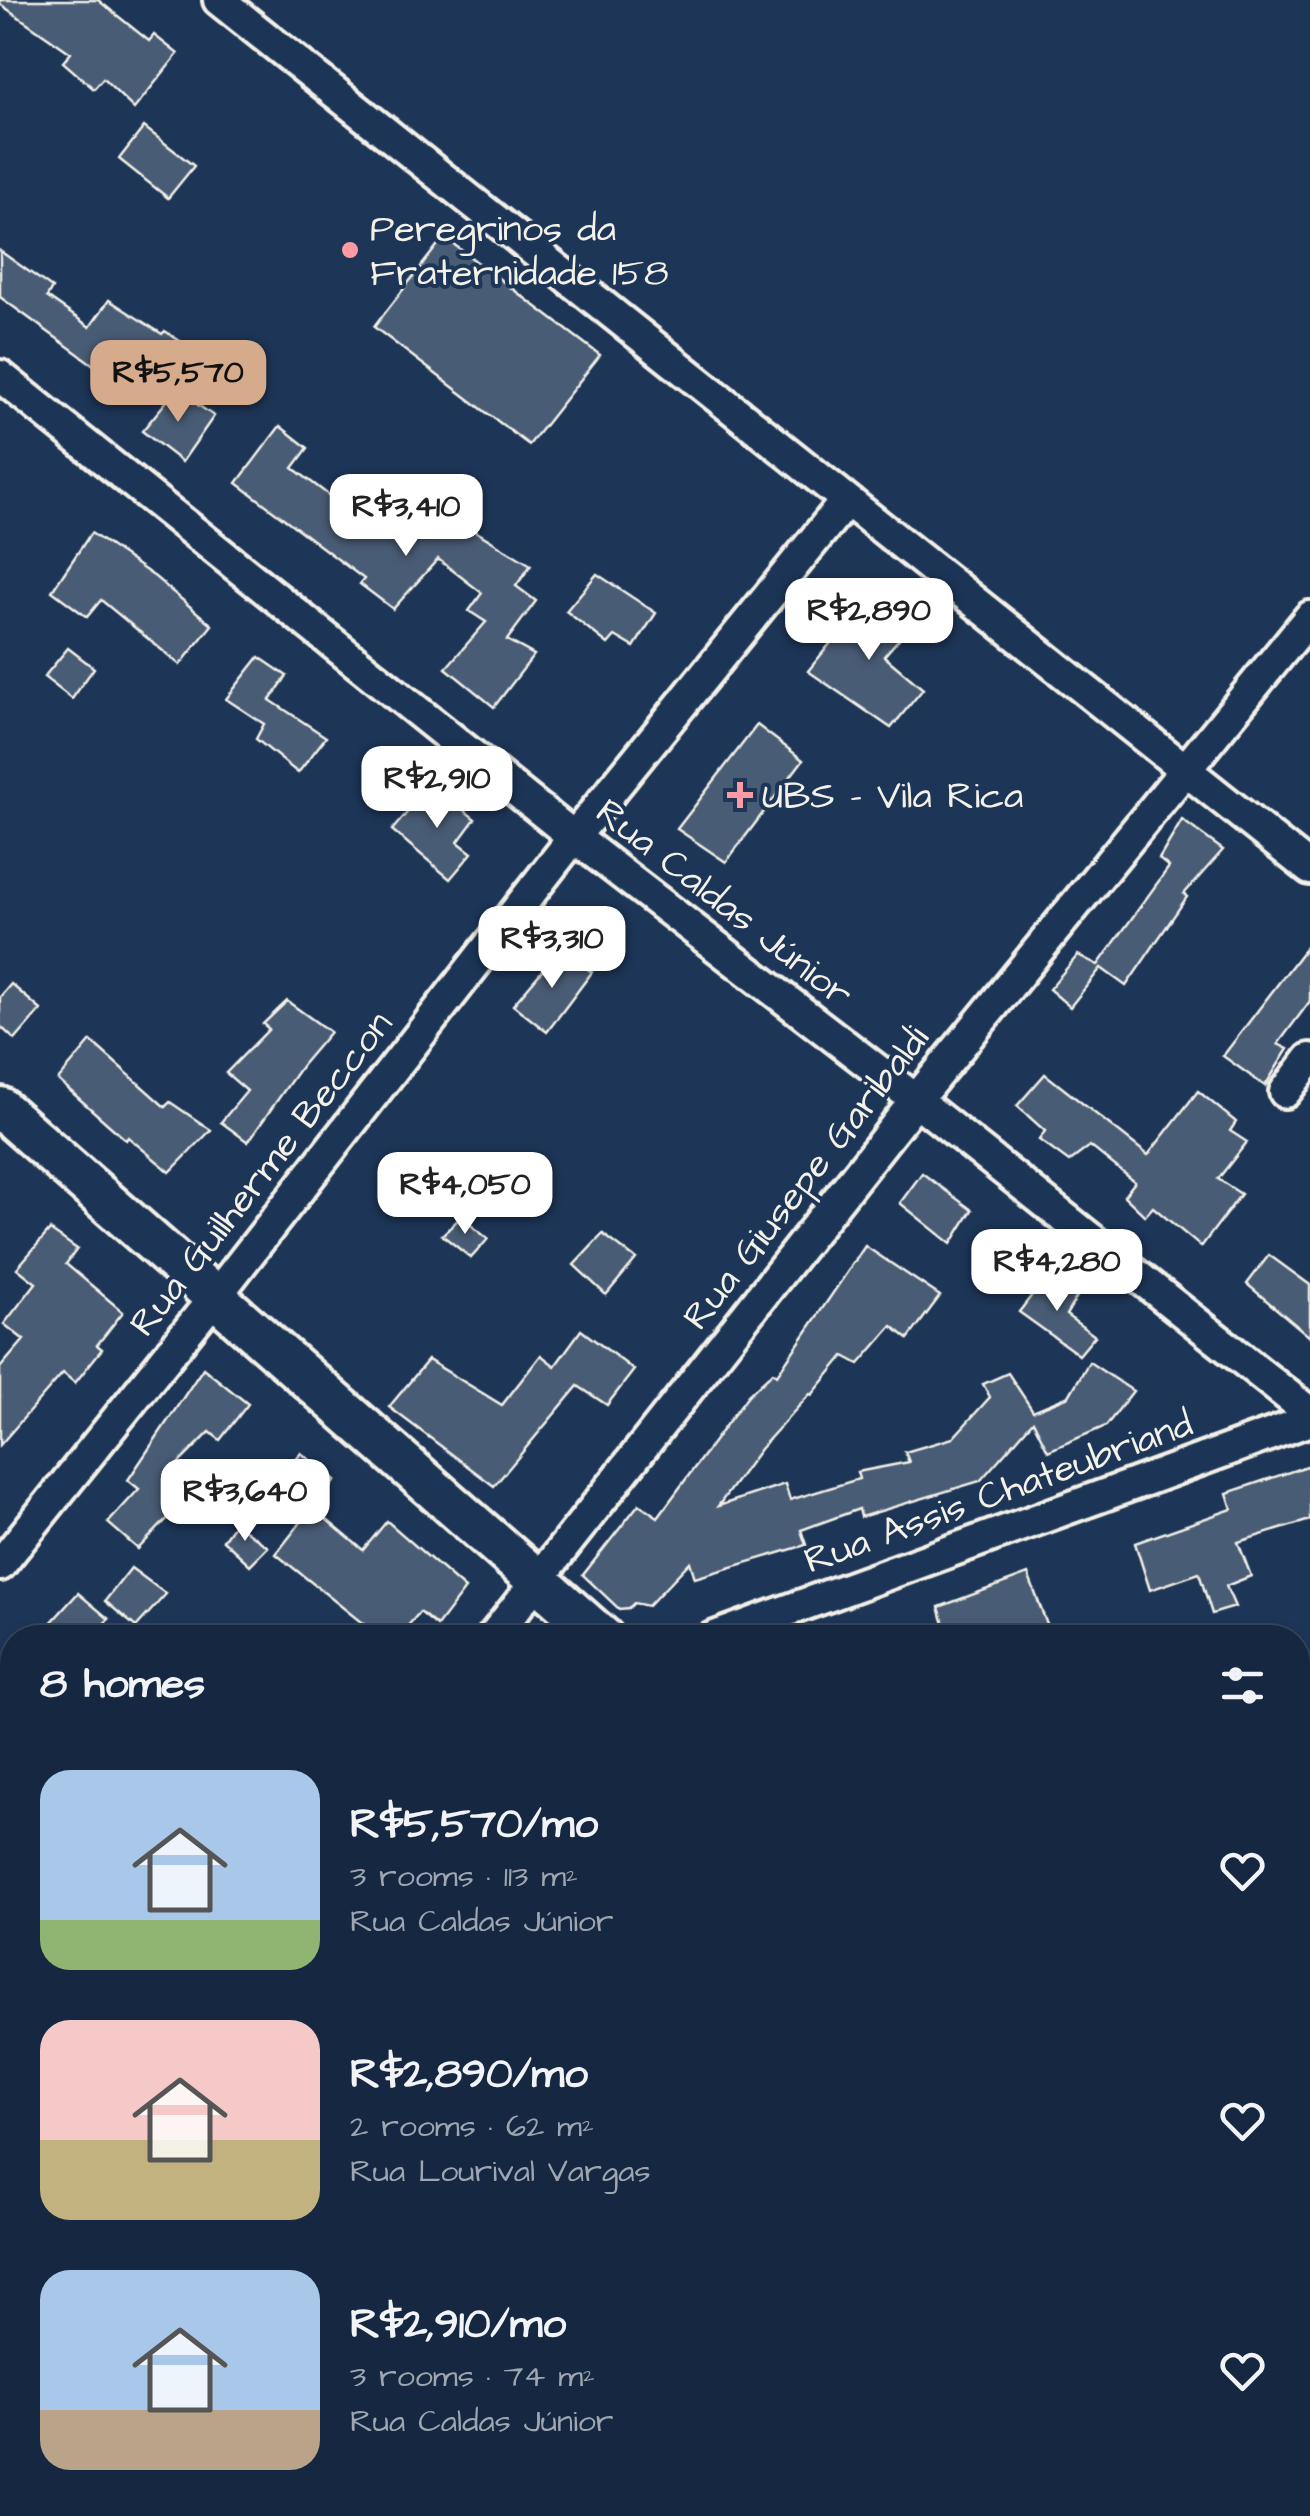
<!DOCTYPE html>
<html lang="en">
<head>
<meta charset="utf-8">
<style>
	:root { --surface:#162841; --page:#1f3048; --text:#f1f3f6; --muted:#9ea6b1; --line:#35445a; --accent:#d6ab8b }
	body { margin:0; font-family:"Architects Daughter",sans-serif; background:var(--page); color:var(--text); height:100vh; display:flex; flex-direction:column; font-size:38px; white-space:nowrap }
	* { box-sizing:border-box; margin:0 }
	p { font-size:32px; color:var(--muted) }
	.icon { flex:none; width:55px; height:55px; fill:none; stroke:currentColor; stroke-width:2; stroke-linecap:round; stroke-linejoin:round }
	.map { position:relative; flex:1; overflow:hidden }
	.details { position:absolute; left:0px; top:1625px; width:1310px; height:892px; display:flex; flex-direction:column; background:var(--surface); border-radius:40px 40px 0 0; box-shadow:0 5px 15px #0003,0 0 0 2px var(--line) }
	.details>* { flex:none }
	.price { position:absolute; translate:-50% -85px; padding:0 22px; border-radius:20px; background:#fff; color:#222; font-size:32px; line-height:65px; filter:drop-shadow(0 2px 5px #0008) }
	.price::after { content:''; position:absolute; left:50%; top:60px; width:30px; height:22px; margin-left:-15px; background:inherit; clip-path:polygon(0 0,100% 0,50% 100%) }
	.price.active { background:var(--accent); color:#111 }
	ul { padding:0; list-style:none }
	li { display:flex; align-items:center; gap:30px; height:250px; padding:0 40px }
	li span { display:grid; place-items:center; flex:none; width:280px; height:200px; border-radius:30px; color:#555 }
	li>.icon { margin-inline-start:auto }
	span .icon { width:120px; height:120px; fill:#fffc; stroke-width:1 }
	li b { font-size:42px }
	h2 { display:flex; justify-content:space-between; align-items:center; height:120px; padding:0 40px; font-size:42px }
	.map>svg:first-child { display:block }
	.building { fill:#485b74; stroke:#f4f1e8; stroke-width:2.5 }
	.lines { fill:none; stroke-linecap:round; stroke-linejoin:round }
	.street-casing { stroke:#f4f1e8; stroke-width:38 }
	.secondary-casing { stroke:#f4f1e8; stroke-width:48 }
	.street { stroke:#1d3557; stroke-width:30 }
	.secondary { stroke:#1d3557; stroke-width:40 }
	.poi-dot { fill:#ff9aa2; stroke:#1d3557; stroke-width:4 }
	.labels { text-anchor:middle; stroke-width:8; stroke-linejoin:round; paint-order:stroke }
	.poi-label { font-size:38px; fill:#f4f1e8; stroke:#1d3557; text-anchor:start }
	.street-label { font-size:38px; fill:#f4f1e8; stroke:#1d3557 }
</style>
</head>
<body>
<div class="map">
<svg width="1310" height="2516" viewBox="0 0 1310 2516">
	<rect width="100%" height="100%" fill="#1d3557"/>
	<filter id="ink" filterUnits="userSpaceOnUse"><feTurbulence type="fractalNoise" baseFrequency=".01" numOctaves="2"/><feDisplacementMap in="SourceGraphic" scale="20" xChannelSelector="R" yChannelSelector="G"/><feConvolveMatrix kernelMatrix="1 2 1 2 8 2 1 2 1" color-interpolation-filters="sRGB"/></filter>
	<g filter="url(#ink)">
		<g class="building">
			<polygon points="0,0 98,0 149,41 154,35 178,54 134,109 103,79 94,89 63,62 71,53 0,4"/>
			<polygon points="144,127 194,166 168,198 119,159"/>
			<polygon points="444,237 600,355 529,445 374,327"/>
			<polygon points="0,251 52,288 47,297 90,327 109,300 162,334 165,331 192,349 163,384 131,360 117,382 0,297"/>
			<polygon points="176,390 214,416 182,462 142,431"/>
			<polygon points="280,426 308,448 293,468 351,512 358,503 398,533 426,494 456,512 452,517 531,565 516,586 536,601 507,640 534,655 494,707 446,668 486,622 469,611 482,593 438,559 393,609 360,584 364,579 237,483"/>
			<polygon points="91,533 155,577 212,625 180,665 101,600 87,617 52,591"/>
			<polygon points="597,574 656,613 634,647 615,636 608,644 566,611"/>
			<polygon points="871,593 912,624 884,656 923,689 891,728 808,671"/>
			<polygon points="68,648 94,668 72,699 44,677"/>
			<polygon points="259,657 287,676 270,700 326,737 298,773 256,739 264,724 226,699"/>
			<polygon points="757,725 803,760 726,862 677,829"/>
			<polygon points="432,784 475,819 458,842 472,853 450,879 392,830"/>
			<polygon points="1182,820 1223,850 1184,894 1187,897 1126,986 1101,968 1070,1007 1049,989 1078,955 1098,965 1169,867 1159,859"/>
			<polygon points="1310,942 1310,1001 1278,1044 1288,1049 1265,1086 1223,1056"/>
			<polygon points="559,951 592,972 547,1032 513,1005"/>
			<polygon points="11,984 41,1010 15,1040 0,1026 0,997"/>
			<polygon points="287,1001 330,1032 302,1065 248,1142 221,1122 247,1091 226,1073 269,1029 263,1024"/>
			<polygon points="91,1041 165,1107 170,1102 211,1130 170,1172 128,1137 126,1140 58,1080"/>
			<polygon points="1045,1074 1148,1155 1198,1091 1236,1122 1230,1131 1247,1142 1218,1179 1241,1194 1201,1247 1153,1207 1145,1216 1124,1196 1135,1182 1090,1146 1069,1162 1039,1140 1045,1131 1017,1106"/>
			<polygon points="922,1173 972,1210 951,1244 900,1203"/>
			<polygon points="461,1217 488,1239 471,1258 442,1235"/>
			<polygon points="50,1230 77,1249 66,1264 123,1312 97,1345 102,1349 75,1383 63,1373 0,1445 0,1368 24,1340 4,1324 36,1283 17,1268"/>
			<polygon points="603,1234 636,1259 606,1295 574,1265"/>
			<polygon points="865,1246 940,1296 908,1339 892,1326 859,1364 844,1356 812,1395 810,1394 760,1449 718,1506 785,1484 790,1500 859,1479 857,1472 909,1462 905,1452 953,1438 990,1397 983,1384 1008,1373 1033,1411 1069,1396 1089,1362 1133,1391 1106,1426 1048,1451 1033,1421 980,1481 861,1517 859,1509 801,1530 806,1545 695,1578 690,1562 648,1606 634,1603 629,1608 619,1609 583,1575 639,1504 658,1517 748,1395 773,1372 777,1375"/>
			<polygon points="1269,1255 1310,1285 1310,1337 1247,1284"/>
			<polygon points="1049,1273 1079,1293 1066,1315 1095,1336 1079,1355 1019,1312"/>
			<polygon points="581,1330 634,1370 607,1405 578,1386 494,1486 389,1407 428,1360 502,1405 541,1355 555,1366"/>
			<polygon points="203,1368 248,1404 220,1440 210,1432 178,1464 203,1485 175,1519 171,1515 138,1549 108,1523 139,1489 128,1480"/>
			<polygon points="301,1453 336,1480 315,1510 363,1550 387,1521 465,1589 437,1626 420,1612 397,1638 381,1638 276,1554 305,1517 270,1492"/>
			<polygon points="1310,1465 1310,1520 1238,1542 1251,1576 1226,1586 1235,1607 1212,1614 1199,1573 1150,1590 1135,1543 1232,1509 1227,1493"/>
			<polygon points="235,1523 268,1547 250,1565 223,1540"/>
			<polygon points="131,1568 166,1594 136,1627 105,1601"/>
			<polygon points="1028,1574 1052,1638 948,1638 939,1607"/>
			<polygon points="78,1593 109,1619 88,1638 63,1638 49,1625"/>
		</g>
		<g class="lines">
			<g class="street-casing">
				<g id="street">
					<polyline points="219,0 1310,869"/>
					<polyline points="0,376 574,837 916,1100 1310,1413"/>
					<polyline points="1285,1092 1310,1059"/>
					<polyline points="0,1565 215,1297 574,837 845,502"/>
					<polyline points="492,1638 916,1100 1310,617"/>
					<polyline points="712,1638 1310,1420"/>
					<polyline points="1298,1793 1310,1788"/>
					<polyline points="0,2251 12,2235"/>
					<polyline points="800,2505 835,2516"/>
				</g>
			</g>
			<g class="secondary-casing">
				<g id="secondary">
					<polyline points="0,1108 603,1638"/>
					<polyline points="1298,2267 1310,2279"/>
					<polyline points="489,2516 493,2505"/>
				</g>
			</g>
			<use href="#street" class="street"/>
			<use href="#secondary" class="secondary"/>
		</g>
	</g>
	<g class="poi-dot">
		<circle cx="350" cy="250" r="10"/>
		<path d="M735 780h10v10h10v10h-10v10h-10v-10h-10v-10h10z"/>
	</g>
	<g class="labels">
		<g class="poi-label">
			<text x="370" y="241">Peregrinos da<tspan x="370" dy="44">Fraternidade 158</tspan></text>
			<text x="762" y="808">UBS - Vila Rica</text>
		</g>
		<g class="street-label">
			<text transform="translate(725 902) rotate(38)" y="13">Rua Caldas Júnior</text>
			<text transform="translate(260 1173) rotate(-52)" y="13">Rua Guilherme Beccon</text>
			<text transform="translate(805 1177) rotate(-52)" y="13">Rua Giusepe Garibaldi</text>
			<text transform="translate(998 1491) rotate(-20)" y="13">Rua Assis Chateubriand</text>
		</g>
	</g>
</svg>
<b class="price active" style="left:178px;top:425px">R$5,570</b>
<b class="price" style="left:406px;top:559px">R$3,410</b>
<b class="price" style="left:869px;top:663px">R$2,890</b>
<b class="price" style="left:437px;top:831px">R$2,910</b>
<b class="price" style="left:552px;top:991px">R$3,310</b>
<b class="price" style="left:465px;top:1237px">R$4,050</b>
<b class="price" style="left:1057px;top:1314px">R$4,280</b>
<b class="price" style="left:245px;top:1544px">R$3,640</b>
<section class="details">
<h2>8 homes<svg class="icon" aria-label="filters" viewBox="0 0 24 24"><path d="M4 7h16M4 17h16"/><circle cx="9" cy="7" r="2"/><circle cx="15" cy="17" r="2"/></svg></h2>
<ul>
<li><span style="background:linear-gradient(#a9c7e8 75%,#8fb573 0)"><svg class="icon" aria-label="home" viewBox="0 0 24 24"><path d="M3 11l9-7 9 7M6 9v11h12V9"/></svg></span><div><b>R$5,570/mo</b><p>3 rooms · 113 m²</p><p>Rua Caldas Júnior</p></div><svg class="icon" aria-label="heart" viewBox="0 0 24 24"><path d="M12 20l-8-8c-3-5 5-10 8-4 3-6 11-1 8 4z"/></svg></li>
<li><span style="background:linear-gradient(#f6c9c9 60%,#c2b280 0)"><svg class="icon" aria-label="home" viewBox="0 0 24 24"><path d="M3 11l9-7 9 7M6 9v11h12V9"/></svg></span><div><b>R$2,890/mo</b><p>2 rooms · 62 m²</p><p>Rua Lourival Vargas</p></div><svg class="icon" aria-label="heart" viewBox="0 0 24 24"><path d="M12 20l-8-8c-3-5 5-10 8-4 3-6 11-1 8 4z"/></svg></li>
<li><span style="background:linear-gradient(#a9c7e8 70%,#b9a48a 0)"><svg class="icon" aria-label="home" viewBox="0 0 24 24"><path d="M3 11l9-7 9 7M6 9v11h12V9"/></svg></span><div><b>R$2,910/mo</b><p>3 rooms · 74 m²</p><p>Rua Caldas Júnior</p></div><svg class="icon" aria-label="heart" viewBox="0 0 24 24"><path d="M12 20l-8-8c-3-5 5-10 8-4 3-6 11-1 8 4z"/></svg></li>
</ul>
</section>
</div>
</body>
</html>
